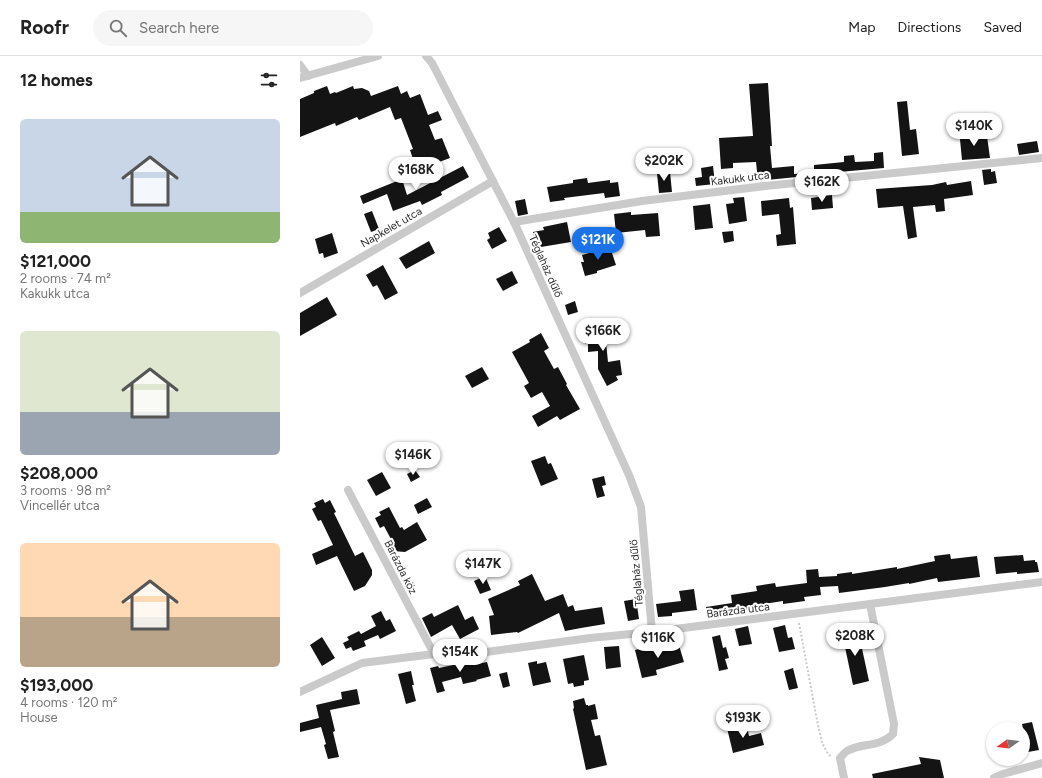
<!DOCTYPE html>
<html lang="en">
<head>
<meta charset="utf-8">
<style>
	:root { --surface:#fff; --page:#f6f6f6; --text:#222; --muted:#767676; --line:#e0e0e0; --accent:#1a73e8 }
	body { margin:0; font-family:Figtree,sans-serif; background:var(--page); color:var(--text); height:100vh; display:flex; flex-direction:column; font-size:15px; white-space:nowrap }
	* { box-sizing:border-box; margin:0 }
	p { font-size:13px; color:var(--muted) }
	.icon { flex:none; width:22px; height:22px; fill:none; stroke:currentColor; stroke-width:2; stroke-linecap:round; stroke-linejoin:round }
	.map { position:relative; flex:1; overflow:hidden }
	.details { display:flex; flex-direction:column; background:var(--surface); width:300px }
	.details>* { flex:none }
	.needle { width:26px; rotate:256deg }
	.buttons { position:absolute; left:686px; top:666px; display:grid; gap:8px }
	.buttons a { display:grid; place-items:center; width:44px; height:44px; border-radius:50%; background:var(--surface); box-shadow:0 1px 3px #0004; font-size:20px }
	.price { position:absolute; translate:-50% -34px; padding:0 9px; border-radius:14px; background:#fff; color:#222; font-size:13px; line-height:26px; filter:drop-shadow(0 1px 2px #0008) }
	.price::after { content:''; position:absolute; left:50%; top:24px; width:12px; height:9px; margin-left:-6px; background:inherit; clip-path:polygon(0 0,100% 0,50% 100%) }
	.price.current { background:var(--accent); color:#fff }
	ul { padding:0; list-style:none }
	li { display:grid; align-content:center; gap:8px; height:212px; padding:0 20px }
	li span { display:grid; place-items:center; height:124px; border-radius:6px; color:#555 }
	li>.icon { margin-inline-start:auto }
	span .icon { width:72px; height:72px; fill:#fffc; stroke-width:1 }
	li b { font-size:17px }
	h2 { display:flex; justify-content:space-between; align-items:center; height:48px; padding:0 20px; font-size:17px }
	header { display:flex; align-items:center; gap:24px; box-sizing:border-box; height:56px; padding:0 20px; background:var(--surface); border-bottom:1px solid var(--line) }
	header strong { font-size:19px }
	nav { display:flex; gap:22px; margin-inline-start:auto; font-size:14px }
	.search { width:280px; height:36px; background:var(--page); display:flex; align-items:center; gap:10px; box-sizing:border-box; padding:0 14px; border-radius:22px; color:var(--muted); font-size:15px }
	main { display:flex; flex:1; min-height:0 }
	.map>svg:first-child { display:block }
	.building { fill:#141414 }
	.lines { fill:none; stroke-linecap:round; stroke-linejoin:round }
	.path { stroke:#cacaca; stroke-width:2; stroke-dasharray:2 2; stroke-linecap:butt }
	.minor { stroke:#cacaca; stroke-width:8 }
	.labels { text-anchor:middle; stroke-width:4; stroke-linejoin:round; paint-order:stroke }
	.street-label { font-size:11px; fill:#2d2d2d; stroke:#fff }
</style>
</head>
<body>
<header>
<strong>Roofr</strong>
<div class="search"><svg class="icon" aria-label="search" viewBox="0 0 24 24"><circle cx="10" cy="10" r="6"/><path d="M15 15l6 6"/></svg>Search here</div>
<nav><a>Map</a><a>Directions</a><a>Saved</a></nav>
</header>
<main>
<section class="details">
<h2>12 homes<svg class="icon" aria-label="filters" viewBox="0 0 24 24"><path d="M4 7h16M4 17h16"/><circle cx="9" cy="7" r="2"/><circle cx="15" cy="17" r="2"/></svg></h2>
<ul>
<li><span style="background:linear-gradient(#c9d6e8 75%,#8fb573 0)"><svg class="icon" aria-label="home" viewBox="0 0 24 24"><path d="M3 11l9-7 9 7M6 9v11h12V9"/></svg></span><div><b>$121,000</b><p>2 rooms · 74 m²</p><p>Kakukk utca</p></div></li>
<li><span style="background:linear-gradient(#dfe7d0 65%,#9aa5b1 0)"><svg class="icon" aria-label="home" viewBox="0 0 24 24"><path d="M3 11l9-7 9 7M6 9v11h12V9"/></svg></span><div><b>$208,000</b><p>3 rooms · 98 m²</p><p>Vincellér utca</p></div></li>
<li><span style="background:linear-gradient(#ffd9b3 60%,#b9a48a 0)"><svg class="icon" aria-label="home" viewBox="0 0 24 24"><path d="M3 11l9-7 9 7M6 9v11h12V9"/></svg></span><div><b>$193,000</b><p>4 rooms · 120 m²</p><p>House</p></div></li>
</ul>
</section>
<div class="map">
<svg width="742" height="722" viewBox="0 0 742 722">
	<rect width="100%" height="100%" fill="#fff"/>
	<g class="building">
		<polygon points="468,27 472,90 470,90 472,112 494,110 494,118 514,117 514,109 544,106 544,100 554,99 555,106 574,105 574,97 583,96 584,112 516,118 517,119 458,125 456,106 433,107 433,112 421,113 419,82 453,80 449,28"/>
		<polygon points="27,30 30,38 35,36 36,37 53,30 54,33 62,32 69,35 71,40 98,30 101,38 107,35 110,42 120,38 128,59 138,55 142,64 129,69 135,84 142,82 150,102 131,109 129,104 115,109 110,94 113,93 101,62 95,64 90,51 59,64 57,61 36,70 35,67 0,81 0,43 14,37 14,35"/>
		<polygon points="607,45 610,74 616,73 619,98 602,100 597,46"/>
		<polygon points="667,72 668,82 687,80 690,102 662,104 659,73"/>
		<polygon points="737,85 739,96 719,99 717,88"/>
		<polygon points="163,110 169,121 141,136 142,139 122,149 120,145 93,155 87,138 63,148 60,140 102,123 107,139"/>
		<polygon points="413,110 415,128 396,130 395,122 402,121 401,112"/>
		<polygon points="691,113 691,116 695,115 697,127 684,129 682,114"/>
		<polygon points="370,116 372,136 359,137 357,117"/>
		<polygon points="287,122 288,127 310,124 310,127 318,126 320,140 305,142 304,137 264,142 265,144 250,146 247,131 273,127 273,124"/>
		<polygon points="671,125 673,139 644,143 645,155 636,156 635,149 613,151 617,181 608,183 603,150 578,152 576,133 632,129 646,126 647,129"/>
		<polygon points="532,139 533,152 512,154 511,142"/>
		<polygon points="444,141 447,165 429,168 426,148 434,147 433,142"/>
		<polygon points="489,142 490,152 493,151 496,188 477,190 476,179 481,178 479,158 462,160 461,145"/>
		<polygon points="225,143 228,158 218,160 215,145"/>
		<polygon points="410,148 413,172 395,174 393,150"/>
		<polygon points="72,155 79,173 71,176 64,158"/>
		<polygon points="331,156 331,159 358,157 360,180 346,181 345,174 316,177 314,158"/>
		<polygon points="267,166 271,186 235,192 233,176 244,174 243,171"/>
		<polygon points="199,171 207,185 192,193 187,184 190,182 188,177"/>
		<polygon points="433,175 434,185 424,187 422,176"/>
		<polygon points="32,177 38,197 24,202 23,197 19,198 15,183"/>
		<polygon points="129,185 135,197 106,213 99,202"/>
		<polygon points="310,191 316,209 297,215 297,217 285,220 281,206 284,206 282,199"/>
		<polygon points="83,209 98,237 85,244 77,229 73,231 66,219"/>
		<polygon points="212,215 218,227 203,235 196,223"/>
		<polygon points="27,241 37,259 0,280 0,257"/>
		<polygon points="275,245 278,256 268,259 265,249"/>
		<polygon points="310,269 312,286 306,286 308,306 320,304 322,319 316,320 318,324 307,330 298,313 298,295 288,296 288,288 285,288 283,271"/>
		<polygon points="241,277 249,292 244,295 254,313 258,311 267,328 266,329 280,353 260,364 257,360 238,371 232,360 250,350 242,336 231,342 224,330 229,327 212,296 230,286 229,284"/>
		<polygon points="182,311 189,323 172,332 165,320"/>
		<polygon points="245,400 248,408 251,407 258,423 241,430 231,405"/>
		<polygon points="115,414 120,421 111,426 107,418"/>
		<polygon points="82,416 91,432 76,440 67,424"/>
		<polygon points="304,420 306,429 302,430 305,440 297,442 292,423"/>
		<polygon points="127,442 132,451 118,458 114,449"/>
		<polygon points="23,443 25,447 30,444 36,456 34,457 55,500 63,496 72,514 72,519 65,530 54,535 37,500 16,509 12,498 33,489 21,464 18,465 12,453 16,451 14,447"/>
		<polygon points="89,451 100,472 102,471 104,474 117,466 127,484 105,496 93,495 93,487 84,470 80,472 75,462 81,459 79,456"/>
		<polygon points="650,498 651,503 677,500 680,521 638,526 637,522 609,528 609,527 585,531 539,537 538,530 520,531 521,539 504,541 505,545 483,548 483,545 450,550 451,553 419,556 419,557 407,559 406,551 432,547 431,539 457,535 456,530 475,527 476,531 507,527 506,514 518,513 519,521 537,520 537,518 552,516 552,518 597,511 597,513 635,505 634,500"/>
		<polygon points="723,499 724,505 735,504 735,506 737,506 739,516 717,518 717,516 696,518 694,501"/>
		<polygon points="232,518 245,545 263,538 268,551 273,549 275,555 302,551 305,568 281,572 265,575 259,557 218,577 217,576 191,579 189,560 194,559 188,543 220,529 218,525"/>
		<polygon points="185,520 191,534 180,538 174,525"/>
		<polygon points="394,533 397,554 372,557 372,560 358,561 356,548 381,545 379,535"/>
		<polygon points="336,543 339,563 328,565 324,545"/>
		<polygon points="158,549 165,564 173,560 179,573 160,583 152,569 131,581 122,562 132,557 134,561"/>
		<polygon points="81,555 86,565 90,563 96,575 80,583 78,579 64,585 66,590 53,595 51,591 46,593 43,587 49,584 47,581 59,575 61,578 76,570 71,560"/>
		<polygon points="485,569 488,582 492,581 495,593 479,596 473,572"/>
		<polygon points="448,570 452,588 439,590 435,573"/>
		<polygon points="558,574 569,625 553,629 542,577"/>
		<polygon points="420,579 423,592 426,591 429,602 425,603 428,613 419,615 412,581"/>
		<polygon points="22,581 35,602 22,610 10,589"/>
		<polygon points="378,586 384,606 356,614 357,619 342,622 335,594 350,590 351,593"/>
		<polygon points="319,590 321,611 306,613 304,591"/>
		<polygon points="284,599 289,624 284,625 284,629 274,631 273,627 268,628 263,603"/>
		<polygon points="172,604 173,609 187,606 191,620 176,624 177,625 163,628 161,621 142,626 145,635 137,637 130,612 138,610 139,612 158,608 157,605"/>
		<polygon points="237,605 237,608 246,606 251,626 233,630 228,607"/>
		<polygon points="493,612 498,632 489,634 484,615"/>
		<polygon points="111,615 114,629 112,629 116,645 106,648 98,618"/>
		<polygon points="207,616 210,630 203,632 199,618"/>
		<polygon points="57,633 60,648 30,654 35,675 33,676 39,701 28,703 24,689 26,688 21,671 0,676 0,667 19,662 16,649 42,643 41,636"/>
		<polygon points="284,642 286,649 288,649 288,650 295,648 298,663 291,664 295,680 300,679 307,709 286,714 273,653 274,652 273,645"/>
		<polygon points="732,666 739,694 728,696 722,668"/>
		<polygon points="446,667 449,680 461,677 464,689 433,697 427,672"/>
		<polygon points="619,701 640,704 644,722 573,722 572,718 621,708"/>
	</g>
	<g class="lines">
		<polyline class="path" points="499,567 516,659 522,687 528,698 532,701"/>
		<g class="minor">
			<polyline points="126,0 132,7 214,166 329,419 341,451 352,576"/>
			<polyline points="0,9 8,20"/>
			<polyline points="0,22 78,0"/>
			<polyline points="214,166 342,145 465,130 742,102"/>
			<polyline points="0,237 193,125"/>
			<polyline points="48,434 134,598"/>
			<polyline points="0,636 62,607 134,598 157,600 290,582 352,576 742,526"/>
			<path d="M544,722L540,702C542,700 544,697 547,695C562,686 579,692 593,678L594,668L570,548"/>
			<polyline points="694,722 703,718 742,707"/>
		</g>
	</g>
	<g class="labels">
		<g class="street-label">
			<text transform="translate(440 122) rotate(-7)" y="4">Kakukk utca</text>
			<text transform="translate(91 171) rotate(-30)" y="4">Napkelet utca</text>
			<text transform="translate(246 210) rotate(66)" y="4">Téglaház dűlő</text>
			<text transform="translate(101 511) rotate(63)" y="4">Barázda köz</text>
			<text transform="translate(336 517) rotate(-95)" y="4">Téglaház dűlő</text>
			<text transform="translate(438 554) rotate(-7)" y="4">Barázda utca</text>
		</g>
	</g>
</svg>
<div class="buttons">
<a><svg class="needle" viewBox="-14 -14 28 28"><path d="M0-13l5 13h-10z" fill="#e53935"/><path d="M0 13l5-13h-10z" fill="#767676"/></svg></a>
</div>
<b class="price" style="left:674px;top:91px">$140K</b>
<b class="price" style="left:364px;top:126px">$202K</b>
<b class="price" style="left:116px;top:135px">$168K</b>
<b class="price" style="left:522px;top:147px">$162K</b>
<b class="price current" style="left:298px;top:205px">$121K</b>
<b class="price" style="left:303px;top:296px">$166K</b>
<b class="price" style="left:113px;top:420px">$146K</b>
<b class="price" style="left:183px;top:529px">$147K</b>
<b class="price" style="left:555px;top:601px">$208K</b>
<b class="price" style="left:358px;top:603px">$116K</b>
<b class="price" style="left:160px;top:617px">$154K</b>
<b class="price" style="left:443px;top:683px">$193K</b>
</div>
</main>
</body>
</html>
